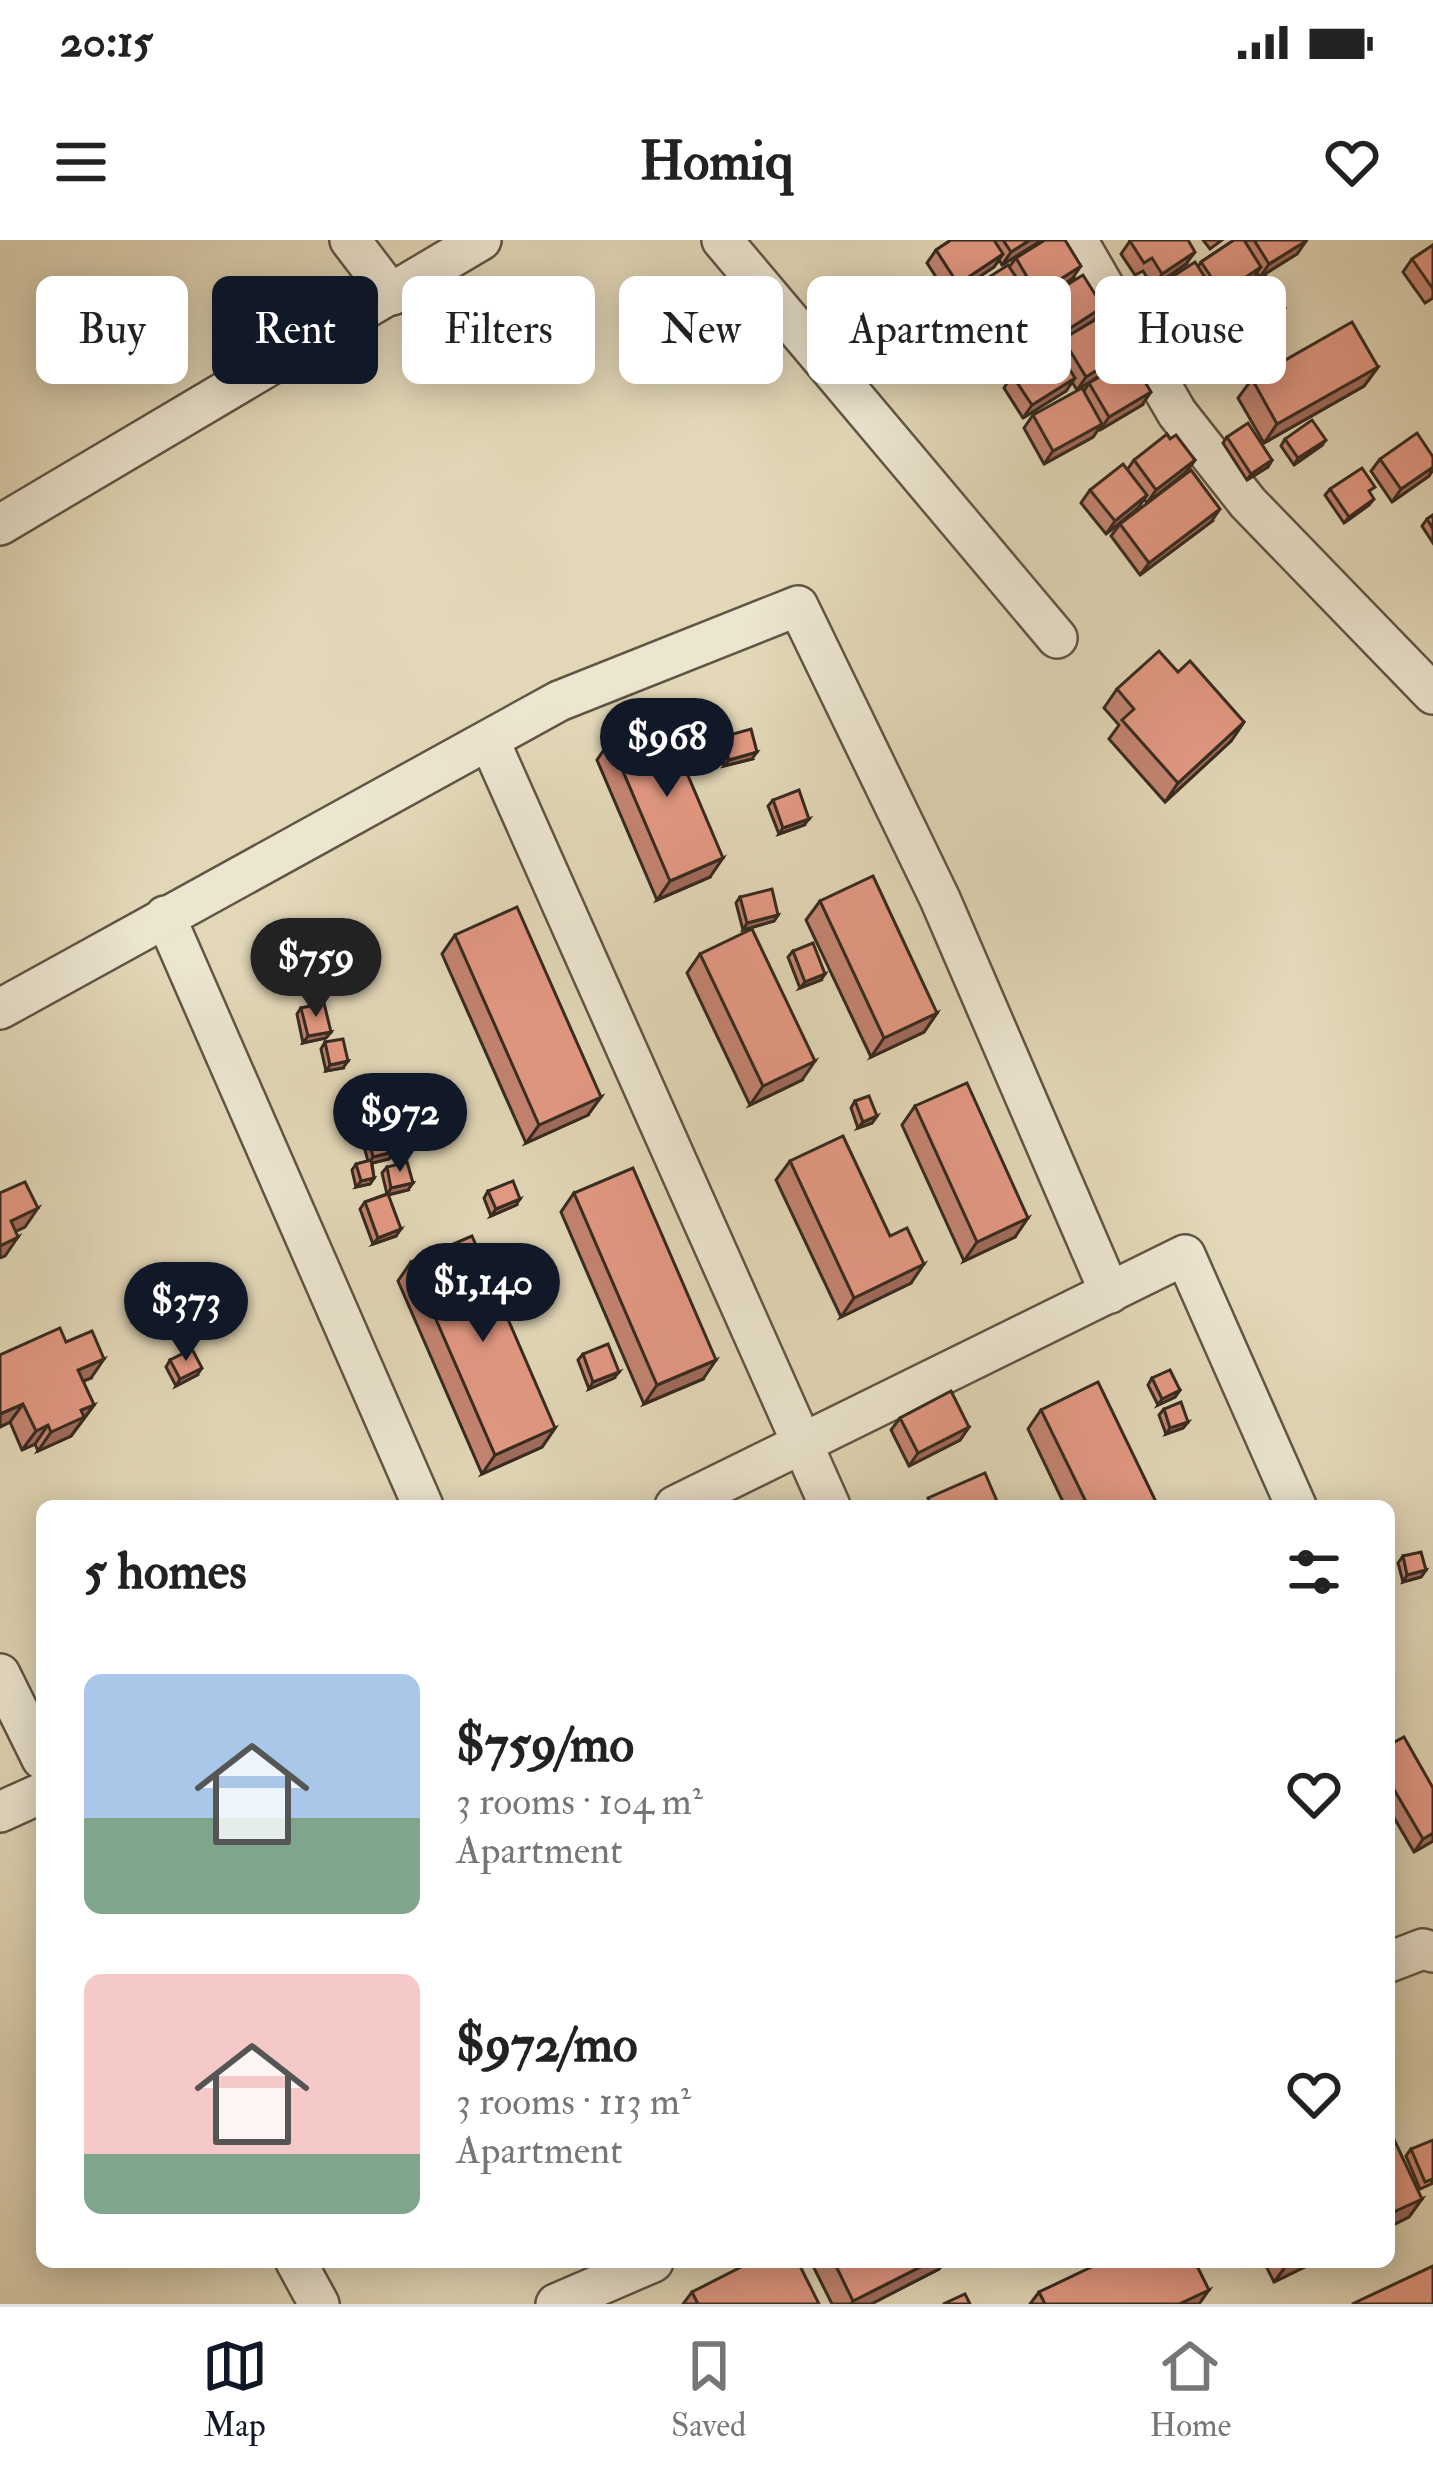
<!DOCTYPE html>
<html lang="en">
<head>
<meta charset="utf-8">
<style>
	:root { --surface:#fff; --page:#f6f6f6; --text:#222; --muted:#767676; --line:#e0e0e0; --accent:#111827 }
	body { margin:0; font-family:"IM FELL Double Pica",serif; background:var(--page); color:var(--text); height:100vh; display:flex; flex-direction:column; font-size:45px; white-space:nowrap }
	* { box-sizing:border-box; margin:0 }
	p { font-size:39px; color:var(--muted) }
	.icon { flex:none; width:66px; height:66px; fill:none; stroke:currentColor; stroke-width:2; stroke-linecap:round; stroke-linejoin:round }
	.map { position:relative; flex:1; overflow:hidden }
	.sheet { position:absolute; left:36px; top:1260px; width:1359px; height:768px; display:flex; flex-direction:column; background:var(--surface); border-radius:18px; box-shadow:0 6px 30px #0003 }
	.sheet>* { flex:none }
	.top-card { position:absolute; left:36px; top:36px; width:1362px; height:108px; display:flex; gap:24px }
	.price { position:absolute; translate:-50% -102px; padding:0 27px; border-radius:42px; background:var(--accent); color:#fff; font-size:39px; line-height:78px; filter:drop-shadow(0 3px 6px #0008) }
	.price::after { content:''; position:absolute; left:50%; top:72px; width:36px; height:27px; margin-left:-18px; background:inherit; clip-path:polygon(0 0,100% 0,50% 100%) }
	.price.selected { background:#222; color:#fff }
	ul { padding:0; list-style:none }
	li { display:flex; align-items:center; gap:36px; height:300px; padding:0 48px }
	li span { display:grid; place-items:center; flex:none; width:336px; height:240px; border-radius:18px; color:#555 }
	li>.icon { margin-inline-start:auto }
	span .icon { width:144px; height:144px; fill:#fffc; stroke-width:1 }
	li b { font-size:51px }
	h2 { display:flex; justify-content:space-between; align-items:center; height:144px; padding:0 48px; font-size:51px }
	.tag { padding:0 42px; border-radius:18px; background:var(--surface); box-shadow:0 6px 30px #0003; font-size:42px; line-height:108px }
	.tag.selected { background:var(--accent); color:#fff }
	.status { display:flex; justify-content:space-between; align-items:center; height:84px; padding:0 60px; background:var(--surface); direction:ltr }
	.status svg { height:33px; fill:currentColor }
	header { display:flex; justify-content:space-between; align-items:center; height:156px; padding:0 48px; background:var(--surface); font-size:54px; font-weight:700 }
	.dock { display:flex; justify-content:space-around; align-items:center; height:168px; border-top:3px solid var(--line); background:var(--surface); font-size:33px; color:var(--muted) }
	.dock a { display:grid; justify-items:center; gap:6px }
	.dock .selected { color:var(--accent) }
	.map>svg:first-child { display:block }
	.lines { fill:none; stroke-linecap:round; stroke-linejoin:round }
	.minor-casing { stroke:#615545; stroke-width:44 }
	.minor { stroke:#ece5d0; stroke-width:39 }
	.wall { fill:#c48471; stroke:#362a1f; stroke-width:3 }
	.shaded-wall { fill:#a06b5c; stroke:#362a1f; stroke-width:3 }
	.building { fill:#e49983; stroke:#362a1f; stroke-width:3 }
</style>
</head>
<body>
<div class="status"><b>20:15</b><svg viewBox="0 0 49 12"><path d="M0 12V9h3v3zM5 12V6h3v6zM10 12V3h3v9zM15 12V0h3v12zM26 1h20v11H26zM47 4h2v5h-2z"/></svg></div>
<header><svg class="icon" aria-label="menu" viewBox="0 0 24 24"><path d="M4 6h16M4 12h16M4 18h16"/></svg>Homiq<svg class="icon" aria-label="heart" viewBox="0 0 24 24"><path d="M12 20l-8-8c-3-5 5-10 8-4 3-6 11-1 8 4z"/></svg></header>
<div class="map">
<svg width="1433" height="2064" viewBox="0 0 1433 2064">
	<rect width="100%" height="100%" fill="#e2d7b7"/>
	<filter id="stains"><feTurbulence type="fractalNoise" baseFrequency=".00167" numOctaves="4"/><feColorMatrix values="0 0 0 0 .2 0 0 0 0 .09 0 0 0 0 .02 0 0 0 .5 -.17"/></filter>
	<radialGradient id="worn" r=".72"><stop offset=".6" stop-color="#630" stop-opacity="0"/><stop offset="1" stop-color="#630" stop-opacity=".3"/></radialGradient>
	<g class="lines">
		<g class="minor-casing">
			<g id="minor">
				<polyline points="350,0 392,55"/>
				<polyline points="722,0 1057,398"/>
				<polyline points="1077,0 1177,173 1248,263 1433,454"/>
				<polyline points="0,285 481,0"/>
				<polyline points="489,500 830,1266"/>
				<polyline points="165,676 423,1266"/>
				<polyline points="0,769 559,461 798,366 940,659 1110,1053"/>
				<polyline points="675,1266 1185,1015 1296,1266"/>
				<polyline points="0,1434 42,1519"/>
				<polyline points="0,1572 42,1553"/>
				<polyline points="1389,1722 1423,1709 1433,1712"/>
				<polyline points="296,2022 319,2064"/>
				<polyline points="556,2064 653,2022"/>
			</g>
		</g>
		<use href="#minor" class="minor"/>
	</g>
	<g class="wall">
		<polygon points="951,0 1042,0 1002,25 999,20 994,27 949,57 927,23 936,10"/>
		<polygon points="1203,0 1222,0 1210,9"/>
		<polygon points="1234,0 1306,1 1297,14 1260,37 1257,33 1252,40 1212,65 1209,70 1172,94 1149,59 1158,46 1198,27 1201,22"/>
		<polygon points="1130,1 1186,24 1153,47 1143,31 1135,35 1121,14"/>
		<polygon points="1433,5 1433,58 1425,63 1403,32 1412,19"/>
		<polygon points="1016,18 1072,39 1028,66 1024,60 1019,68 972,99 952,68 961,55 1009,27"/>
		<polygon points="1224,60 1276,81 1235,106 1234,104 1228,111 1190,133 1173,102 1182,90 1219,68"/>
		<polygon points="1041,61 1103,67 1094,80 1127,111 1118,124 1077,150 1072,142 1066,151 1023,178 1004,148 1012,135 1057,108 1062,100 1052,107 1049,102 1042,111 999,138 979,104 988,91 1034,70"/>
		<polygon points="1378,127 1364,146 1264,203 1238,158 1252,139"/>
		<polygon points="1089,143 1142,165 1100,190 1099,188 1093,197 1044,224 1024,188 1033,175 1084,151"/>
		<polygon points="1227,197 1272,220 1268,227 1247,240 1223,203"/>
		<polygon points="1170,199 1195,220 1186,232 1147,263 1144,259 1138,268 1106,294 1081,263 1090,250 1127,230 1134,220"/>
		<polygon points="1285,199 1321,206 1294,225 1281,206"/>
		<polygon points="1433,217 1433,230 1429,236 1392,262 1371,231 1380,219"/>
		<polygon points="1330,249 1370,254 1369,265 1344,283 1325,255"/>
		<polygon points="1433,275 1433,303 1422,286 1427,279"/>
		<polygon points="1211,282 1140,335 1111,296 1120,284"/>
		<polygon points="1178,432 1244,482 1231,501 1165,562 1109,499 1119,485 1104,468 1117,449"/>
		<polygon points="722,497 752,519 724,526 718,503"/>
		<polygon points="610,501 710,637 657,660 597,520"/>
		<polygon points="773,560 804,585 779,594 768,566"/>
		<polygon points="740,657 778,675 774,681 743,690 736,663"/>
		<polygon points="820,661 937,773 924,792 871,817 806,680"/>
		<polygon points="455,695 588,875 526,903 442,714"/>
		<polygon points="793,711 821,740 800,748 788,717"/>
		<polygon points="700,714 802,840 750,865 687,733"/>
		<polygon points="301,768 331,792 326,798 303,803 297,774"/>
		<polygon points="325,802 343,828 326,831 321,809"/>
		<polygon points="855,861 877,876 872,883 858,888 851,868"/>
		<polygon points="915,866 1015,997 964,1021 902,885"/>
		<polygon points="367,892 393,912 389,919 372,923 374,938 370,944 356,947 352,930 356,924 368,921 362,899"/>
		<polygon points="790,921 890,996 911,1043 841,1077 776,940"/>
		<polygon points="387,927 408,950 388,955 396,996 373,1004 360,969 365,962 387,954 382,933"/>
		<polygon points="488,951 516,965 491,976 484,958"/>
		<polygon points="574,953 703,1139 644,1164 561,972"/>
		<polygon points="411,1022 555,1188 542,1207 482,1234 398,1041"/>
		<polygon points="66,1102 91,1138 83,1141 94,1165 71,1196 38,1211 35,1204 22,1210 10,1182 0,1187"/>
		<polygon points="583,1114 614,1138 589,1149 578,1120"/>
		<polygon points="170,1120 197,1135 176,1146 166,1127"/>
		<polygon points="1152,1138 1180,1150 1175,1157 1158,1165 1148,1145"/>
		<polygon points="1164,1169 1188,1182 1183,1188 1166,1194 1159,1175"/>
		<polygon points="1041,1170 1158,1266 1065,1266 1028,1189"/>
		<polygon points="900,1178 969,1187 960,1200 909,1226 891,1190"/>
		<polygon points="1403,1316 1426,1330 1421,1337 1403,1342 1398,1323"/>
		<polygon points="1389,1505 1433,1548 1433,1601 1414,1612 1389,1569"/>
		<polygon points="1411,1909 1433,1943 1420,1949 1406,1916"/>
		<polygon points="811,2022 944,2022 939,2029 871,2064 832,2064"/>
		<polygon points="1264,2022 1315,2022 1274,2042"/>
		<polygon points="692,2052 819,2064 683,2064"/>
		<polygon points="1039,2052 1199,2064 1030,2064"/>
	</g>
	<g class="shaded-wall">
		<polygon points="1030,0 1042,0 1002,25 1011,12"/>
		<polygon points="1306,1 1297,14 1260,37 1269,24"/>
		<polygon points="1195,12 1186,24 1153,47 1162,34"/>
		<polygon points="1003,14 994,27 949,57 958,44"/>
		<polygon points="1081,26 1072,39 1028,66 1037,54"/>
		<polygon points="1261,27 1252,40 1213,66 1222,53"/>
		<polygon points="1028,55 1019,68 972,99 981,86"/>
		<polygon points="1218,57 1209,70 1172,94 1181,81"/>
		<polygon points="1103,67 1094,80 1052,107 1061,94"/>
		<polygon points="1285,68 1276,81 1235,106 1244,93"/>
		<polygon points="1237,98 1228,111 1190,133 1199,121"/>
		<polygon points="1051,99 1042,111 999,138 1008,126"/>
		<polygon points="1127,111 1118,124 1077,150 1086,137"/>
		<polygon points="1378,127 1364,146 1264,203 1277,184"/>
		<polygon points="1075,138 1066,151 1023,178 1032,165"/>
		<polygon points="1151,152 1142,165 1100,190 1109,177"/>
		<polygon points="1102,184 1093,197 1044,224 1053,211"/>
		<polygon points="1326,200 1321,206 1294,225 1298,218"/>
		<polygon points="1195,220 1186,232 1147,263 1156,250"/>
		<polygon points="1272,220 1268,227 1247,240 1251,234"/>
		<polygon points="1433,227 1429,236 1392,262 1401,249"/>
		<polygon points="1147,255 1138,268 1106,294 1115,281"/>
		<polygon points="1374,259 1369,265 1344,283 1349,277"/>
		<polygon points="1220,269 1211,282 1140,335 1149,323"/>
		<polygon points="1244,482 1231,501 1165,562 1178,543"/>
		<polygon points="757,512 752,519 724,526 729,520"/>
		<polygon points="809,579 804,585 779,594 783,588"/>
		<polygon points="723,618 710,637 657,660 670,641"/>
		<polygon points="778,675 774,681 743,690 747,683"/>
		<polygon points="825,734 821,740 800,748 805,742"/>
		<polygon points="937,773 924,792 871,817 884,798"/>
		<polygon points="331,792 326,798 303,803 308,796"/>
		<polygon points="348,821 343,828 326,831 330,825"/>
		<polygon points="815,821 802,840 750,865 763,846"/>
		<polygon points="601,857 588,875 526,903 539,885"/>
		<polygon points="877,876 872,883 858,888 863,882"/>
		<polygon points="393,912 389,919 368,924 373,917"/>
		<polygon points="374,938 370,944 356,947 361,941"/>
		<polygon points="413,943 408,950 387,955 391,948"/>
		<polygon points="520,959 516,965 491,976 496,969"/>
		<polygon points="38,968 25,987 0,999 11,981"/>
		<polygon points="1028,978 1015,997 964,1021 977,1002"/>
		<polygon points="401,989 396,996 373,1004 378,998"/>
		<polygon points="18,997 5,1016 0,1018 0,1006"/>
		<polygon points="924,1024 911,1043 841,1077 854,1058"/>
		<polygon points="104,1119 91,1138 65,1149 78,1130"/>
		<polygon points="716,1120 703,1139 644,1164 657,1145"/>
		<polygon points="202,1128 197,1135 176,1146 180,1139"/>
		<polygon points="619,1132 614,1138 589,1149 593,1142"/>
		<polygon points="1180,1150 1175,1157 1158,1165 1162,1159"/>
		<polygon points="23,1164 10,1182 0,1187 0,1174"/>
		<polygon points="94,1165 71,1196 38,1211 51,1192 81,1170"/>
		<polygon points="1188,1182 1183,1188 1166,1194 1170,1188"/>
		<polygon points="48,1185 35,1204 22,1210 36,1191"/>
		<polygon points="969,1187 960,1200 909,1226 918,1213"/>
		<polygon points="555,1188 542,1207 482,1234 495,1215"/>
		<polygon points="1426,1330 1421,1337 1403,1342 1407,1335"/>
		<polygon points="1433,1593 1433,1601 1414,1612 1423,1599"/>
		<polygon points="1422,1959 1409,1977 1389,1987 1389,1974"/>
		<polygon points="930,2022 944,2022 939,2029 871,2064 851,2064 853,2061"/>
		<polygon points="1289,2022 1315,2022 1274,2042"/>
		<polygon points="1209,2050 1199,2064 1179,2064"/>
	</g>
	<g class="building">
		<polygon points="951,0 994,0 1003,14 958,44 936,10"/>
		<polygon points="1003,0 1030,0 1011,12"/>
		<polygon points="1045,0 1065,0 1081,26 1037,54 1016,18"/>
		<polygon points="1132,0 1188,0 1195,12 1162,34 1152,18 1144,23 1130,1"/>
		<polygon points="1234,0 1244,0 1261,27 1222,53 1201,22"/>
		<polygon points="1254,0 1305,0 1306,1 1269,24"/>
		<polygon points="1433,5 1433,49 1412,19"/>
		<polygon points="1195,22 1218,57 1181,81 1158,46"/>
		<polygon points="1008,25 1028,55 981,86 961,55"/>
		<polygon points="1083,35 1103,67 1061,94 1041,61"/>
		<polygon points="1266,36 1285,68 1244,93 1224,60"/>
		<polygon points="1031,65 1051,99 1008,126 988,91"/>
		<polygon points="1220,68 1237,98 1199,121 1182,90"/>
		<polygon points="1105,74 1127,111 1086,137 1063,99"/>
		<polygon points="1352,82 1378,127 1277,184 1252,139"/>
		<polygon points="1056,107 1075,138 1032,165 1012,135"/>
		<polygon points="1131,119 1151,152 1109,177 1089,143"/>
		<polygon points="1082,148 1102,184 1053,211 1033,175"/>
		<polygon points="1312,180 1326,200 1298,218 1285,199"/>
		<polygon points="1248,183 1272,220 1251,234 1227,197"/>
		<polygon points="1417,193 1433,217 1433,227 1401,249 1380,219"/>
		<polygon points="1167,194 1170,199 1176,195 1195,220 1156,250 1134,220"/>
		<polygon points="1123,224 1147,255 1115,281 1090,250"/>
		<polygon points="1362,228 1375,247 1369,251 1374,259 1349,277 1330,249"/>
		<polygon points="1191,230 1220,269 1149,323 1120,284"/>
		<polygon points="1433,275 1433,289 1427,279"/>
		<polygon points="1159,411 1178,432 1190,421 1244,482 1178,543 1122,480 1134,469 1117,449"/>
		<polygon points="664,479 723,618 670,641 610,501"/>
		<polygon points="751,489 757,512 729,520 722,497"/>
		<polygon points="799,550 809,579 783,588 773,560"/>
		<polygon points="873,636 937,773 884,798 820,661"/>
		<polygon points="772,649 778,675 747,683 740,657"/>
		<polygon points="517,667 601,857 539,885 455,695"/>
		<polygon points="752,689 815,821 763,846 700,714"/>
		<polygon points="813,703 825,734 805,742 793,711"/>
		<polygon points="324,763 331,792 308,796 301,768"/>
		<polygon points="343,799 348,821 330,825 325,802"/>
		<polygon points="967,843 1028,978 977,1002 915,866"/>
		<polygon points="869,856 877,876 863,882 855,861"/>
		<polygon points="387,887 393,912 373,917 367,892"/>
		<polygon points="843,896 890,996 907,988 924,1024 854,1058 790,921"/>
		<polygon points="371,920 374,938 361,941 356,924"/>
		<polygon points="407,922 413,943 391,948 387,927"/>
		<polygon points="633,928 716,1120 657,1145 574,953"/>
		<polygon points="513,941 520,959 496,969 488,951"/>
		<polygon points="25,942 38,968 11,981 18,997 0,1006 0,953"/>
		<polygon points="388,954 401,989 378,998 365,962"/>
		<polygon points="472,996 555,1188 495,1215 411,1022"/>
		<polygon points="60,1088 66,1102 92,1091 104,1119 78,1130 94,1165 81,1170 84,1177 51,1192 48,1185 36,1191 23,1164 0,1174 0,1115"/>
		<polygon points="608,1104 619,1132 593,1142 583,1114"/>
		<polygon points="192,1109 202,1128 180,1139 170,1120"/>
		<polygon points="1170,1130 1180,1150 1162,1159 1152,1138"/>
		<polygon points="1098,1142 1158,1266 1088,1266 1041,1170"/>
		<polygon points="951,1151 969,1187 918,1213 900,1178"/>
		<polygon points="1181,1162 1188,1182 1170,1188 1164,1169"/>
		<polygon points="985,1233 999,1266 931,1266 928,1258"/>
		<polygon points="1421,1312 1426,1330 1407,1335 1403,1316"/>
		<polygon points="1404,1497 1433,1548 1433,1593 1423,1599 1389,1541 1389,1505"/>
		<polygon points="1390,1891 1422,1959 1389,1974 1389,1892"/>
		<polygon points="1433,1900 1433,1939 1425,1942 1411,1909"/>
		<polygon points="751,2022 798,2022 819,2064 698,2064 692,2052"/>
		<polygon points="834,2022 930,2022 853,2061"/>
		<polygon points="1102,2022 1195,2022 1209,2050 1179,2064 1045,2064 1039,2052"/>
		<polygon points="1433,2026 1433,2064 1352,2064"/>
		<polygon points="965,2054 970,2064 943,2064"/>
	</g>
	<rect width="100%" height="100%" filter="url(#stains)"/>
	<rect width="100%" height="100%" fill="url(#worn)"/>
</svg>
<b class="price" style="left:667px;top:560px">$968</b>
<b class="price selected" style="left:316px;top:780px">$759</b>
<b class="price" style="left:400px;top:935px">$972</b>
<b class="price" style="left:483px;top:1105px">$1,140</b>
<b class="price" style="left:186px;top:1124px">$373</b>
<div class="top-card">
<a class="tag">Buy</a>
<a class="tag selected">Rent</a>
<a class="tag">Filters</a>
<a class="tag">New</a>
<a class="tag">Apartment</a>
<a class="tag">House</a>
</div>
<section class="sheet">
<h2>5 homes<svg class="icon" aria-label="filters" viewBox="0 0 24 24"><path d="M4 7h16M4 17h16"/><circle cx="9" cy="7" r="2"/><circle cx="15" cy="17" r="2"/></svg></h2>
<ul>
<li><span style="background:linear-gradient(#a9c7e8 60%,#7fa58c 0)"><svg class="icon" aria-label="home" viewBox="0 0 24 24"><path d="M3 11l9-7 9 7M6 9v11h12V9"/></svg></span><div><b>$759/mo</b><p>3 rooms · 104 m²</p><p>Apartment</p></div><svg class="icon" aria-label="heart" viewBox="0 0 24 24"><path d="M12 20l-8-8c-3-5 5-10 8-4 3-6 11-1 8 4z"/></svg></li>
<li><span style="background:linear-gradient(#f6c9c9 75%,#7fa58c 0)"><svg class="icon" aria-label="home" viewBox="0 0 24 24"><path d="M3 11l9-7 9 7M6 9v11h12V9"/></svg></span><div><b>$972/mo</b><p>3 rooms · 113 m²</p><p>Apartment</p></div><svg class="icon" aria-label="heart" viewBox="0 0 24 24"><path d="M12 20l-8-8c-3-5 5-10 8-4 3-6 11-1 8 4z"/></svg></li>
</ul>
</section>
</div>
<nav class="dock">
<a class="selected"><svg class="icon" aria-label="map" viewBox="0 0 24 24"><path d="M3 6l6-2 6 2 6-2v14l-6 2-6-2-6 2zM9 4v14M15 6v14"/></svg>Map</a>
<a><svg class="icon" aria-label="saved" viewBox="0 0 24 24"><path d="M7 4h10v16l-5-4-5 4z"/></svg>Saved</a>
<a><svg class="icon" aria-label="home" viewBox="0 0 24 24"><path d="M3 11l9-7 9 7M6 9v11h12V9"/></svg>Home</a>
</nav>
</body>
</html>
